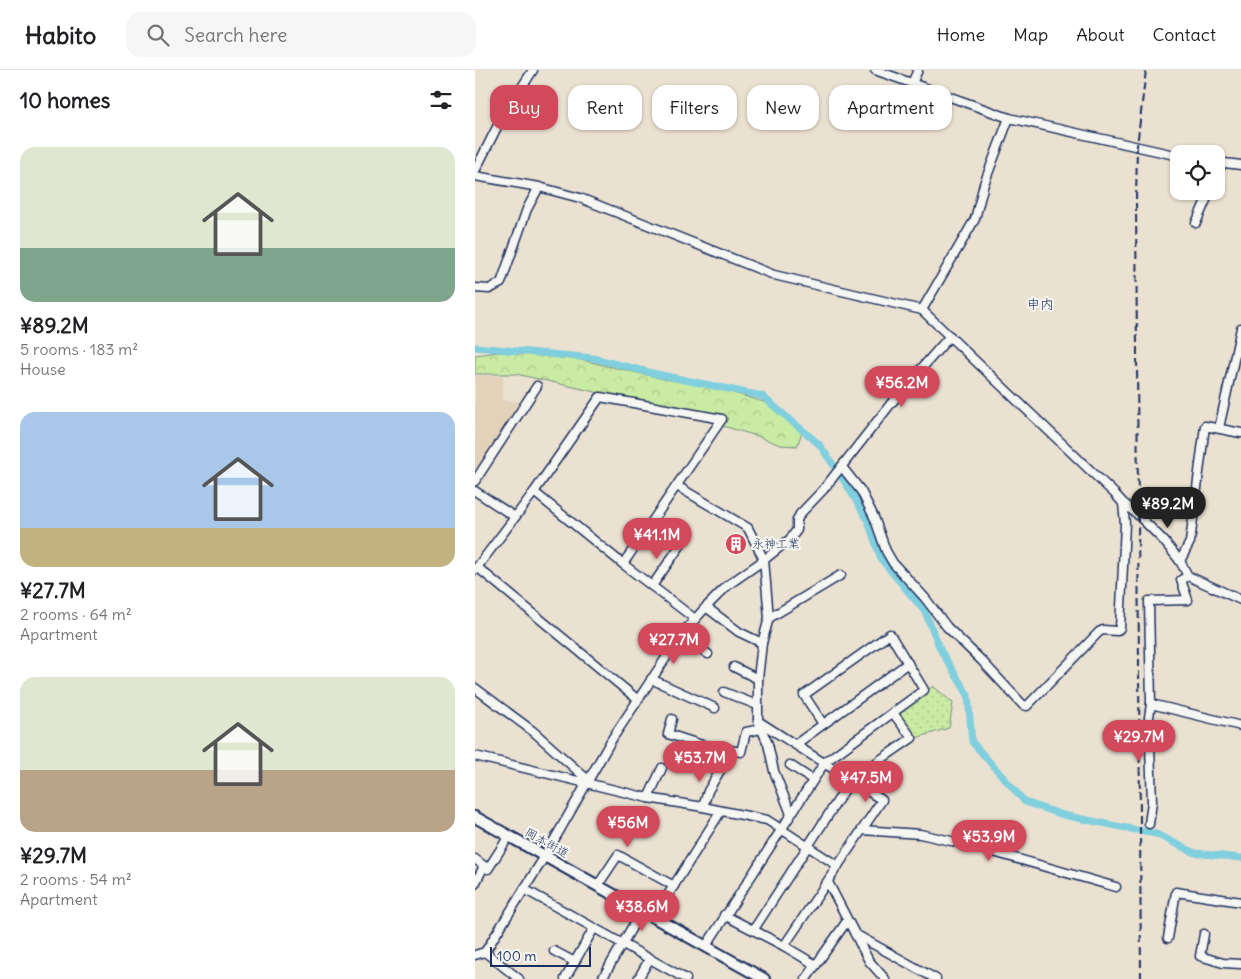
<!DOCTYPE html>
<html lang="en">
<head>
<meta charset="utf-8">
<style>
	:root { --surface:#fff; --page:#f6f6f6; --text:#202124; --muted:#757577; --line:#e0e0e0; --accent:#d1495b }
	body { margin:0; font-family:Delius,"Klee One",sans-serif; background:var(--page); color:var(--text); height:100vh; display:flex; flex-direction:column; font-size:19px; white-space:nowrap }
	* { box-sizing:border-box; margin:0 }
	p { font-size:16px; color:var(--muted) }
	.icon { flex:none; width:28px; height:28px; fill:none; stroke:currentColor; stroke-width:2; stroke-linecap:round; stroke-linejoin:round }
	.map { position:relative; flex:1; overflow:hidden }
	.drawer { display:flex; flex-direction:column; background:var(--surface); width:475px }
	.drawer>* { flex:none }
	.banner { position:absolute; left:15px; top:15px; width:475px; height:45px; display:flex; gap:10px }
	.tools { position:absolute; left:695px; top:75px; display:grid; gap:10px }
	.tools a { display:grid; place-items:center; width:55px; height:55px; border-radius:10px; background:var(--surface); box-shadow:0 1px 4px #0004; font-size:25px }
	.scale { position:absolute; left:15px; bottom:12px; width:101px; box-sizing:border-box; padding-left:5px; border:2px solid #1b2f5e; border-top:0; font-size:14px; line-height:18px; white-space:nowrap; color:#1b2f5e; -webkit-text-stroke:4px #f6f6f2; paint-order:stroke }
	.price { position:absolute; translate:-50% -42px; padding:0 11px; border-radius:18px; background:var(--accent); color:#fff; font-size:16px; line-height:32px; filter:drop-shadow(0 1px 2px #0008) }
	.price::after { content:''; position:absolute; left:50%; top:30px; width:15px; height:11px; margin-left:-8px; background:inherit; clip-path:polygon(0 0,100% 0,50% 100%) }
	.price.current { background:#222; color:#fff }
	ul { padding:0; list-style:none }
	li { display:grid; align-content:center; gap:10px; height:265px; padding:0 20px }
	li span { display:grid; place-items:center; height:155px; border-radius:15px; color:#555 }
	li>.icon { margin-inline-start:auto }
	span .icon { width:90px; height:90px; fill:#fffc; stroke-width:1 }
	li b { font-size:21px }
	h2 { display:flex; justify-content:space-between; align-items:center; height:60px; padding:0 20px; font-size:21px }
	.tag { padding:0 18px; border-radius:15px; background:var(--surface); box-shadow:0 1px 4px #0004; font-size:18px; line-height:45px }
	.tag.current { background:var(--accent); color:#fff }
	header { display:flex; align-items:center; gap:30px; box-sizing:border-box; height:70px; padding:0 25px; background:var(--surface); border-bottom:1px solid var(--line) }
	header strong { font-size:24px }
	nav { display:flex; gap:28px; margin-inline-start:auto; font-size:18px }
	.search { width:350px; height:45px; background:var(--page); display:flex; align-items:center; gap:12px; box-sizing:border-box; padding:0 18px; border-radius:15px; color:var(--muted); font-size:19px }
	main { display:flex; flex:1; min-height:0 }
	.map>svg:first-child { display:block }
	.built { fill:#e3d2ba }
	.forest { fill:url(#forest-crowns); stroke:#728d80 }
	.park { fill:url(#park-dots); stroke:#728d80 }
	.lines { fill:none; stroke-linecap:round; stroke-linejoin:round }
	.canal { stroke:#80cfde; stroke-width:7 }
	.minor-casing { stroke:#1b2f5e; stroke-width:11 }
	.major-casing { stroke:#1b2f5e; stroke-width:14 }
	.minor { stroke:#f6f6f2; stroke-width:8 }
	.major { stroke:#f6f6f2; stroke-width:10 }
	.rail { stroke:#1b2f5e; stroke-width:2; stroke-dasharray:8 4; stroke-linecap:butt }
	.labels { text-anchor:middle; stroke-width:4; stroke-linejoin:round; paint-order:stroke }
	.poi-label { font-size:12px; fill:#1b2f5e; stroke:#f6f6f2; text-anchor:start }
	.street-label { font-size:12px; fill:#1b2f5e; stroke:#f6f6f2 }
	.neighbourhood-label { font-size:14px; fill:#1b2f5e; stroke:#f6f6f2 }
</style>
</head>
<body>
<header>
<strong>Habito</strong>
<div class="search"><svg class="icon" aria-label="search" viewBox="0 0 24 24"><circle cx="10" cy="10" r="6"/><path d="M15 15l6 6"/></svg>Search here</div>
<nav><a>Home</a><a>Map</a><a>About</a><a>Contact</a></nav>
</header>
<main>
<section class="drawer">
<h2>10 homes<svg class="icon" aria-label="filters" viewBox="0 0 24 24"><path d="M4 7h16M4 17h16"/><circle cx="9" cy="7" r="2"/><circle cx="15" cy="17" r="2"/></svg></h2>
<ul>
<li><span style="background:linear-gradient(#dfe7d0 65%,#7fa58c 0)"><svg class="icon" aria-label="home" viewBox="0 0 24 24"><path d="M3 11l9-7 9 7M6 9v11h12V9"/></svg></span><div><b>¥89.2M</b><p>5 rooms · 183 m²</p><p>House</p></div></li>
<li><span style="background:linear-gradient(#a9c7e8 75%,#c2b280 0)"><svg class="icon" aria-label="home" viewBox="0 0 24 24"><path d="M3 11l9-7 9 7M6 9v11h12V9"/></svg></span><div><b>¥27.7M</b><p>2 rooms · 64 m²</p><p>Apartment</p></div></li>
<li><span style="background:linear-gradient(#dfe7d0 60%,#b9a48a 0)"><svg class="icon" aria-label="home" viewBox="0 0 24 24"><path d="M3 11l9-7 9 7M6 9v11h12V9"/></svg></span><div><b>¥29.7M</b><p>2 rooms · 54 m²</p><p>Apartment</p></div></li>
</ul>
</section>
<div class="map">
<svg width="766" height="909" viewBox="0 0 766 909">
	<defs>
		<pattern id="forest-crowns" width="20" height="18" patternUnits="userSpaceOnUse" patternTransform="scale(1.25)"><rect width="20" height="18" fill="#caeba3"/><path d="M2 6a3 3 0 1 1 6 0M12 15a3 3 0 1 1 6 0" fill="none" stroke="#adca8f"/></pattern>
		<pattern id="park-dots" width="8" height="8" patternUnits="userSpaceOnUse" patternTransform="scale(1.25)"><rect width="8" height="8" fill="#caeba3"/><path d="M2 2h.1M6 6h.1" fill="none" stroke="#adca8f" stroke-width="1.8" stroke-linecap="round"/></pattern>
	</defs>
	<rect width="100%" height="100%" fill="#ebe1d1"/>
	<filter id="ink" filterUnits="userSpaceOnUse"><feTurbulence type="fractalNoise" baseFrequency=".02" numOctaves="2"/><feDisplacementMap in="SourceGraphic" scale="10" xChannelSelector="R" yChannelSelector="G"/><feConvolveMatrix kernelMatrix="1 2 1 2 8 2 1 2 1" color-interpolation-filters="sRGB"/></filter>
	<g filter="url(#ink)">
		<polygon class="built" points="0,306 28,306 28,330 45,332 0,403"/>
		<polygon class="forest" points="24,282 107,290 189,309 238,317 296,334 328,360 322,376 305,375 282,366 183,337 112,320 41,304 0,304 0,285"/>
		<polygon class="park" points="458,616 478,633 474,658 441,668 423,644"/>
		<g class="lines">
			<polyline class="canal" points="0,277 118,288 177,303 287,326 344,374 370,412 393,451 406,489 450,542 466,581 493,625 497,672 550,732 588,745 681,764 720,783 766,788"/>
			<g class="minor-casing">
				<g id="minor">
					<polyline points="400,0 534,48 704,86"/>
					<polyline points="437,13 443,0"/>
					<polyline points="741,92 766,95"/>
					<polyline points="0,101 25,51 58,0"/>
					<polyline points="0,106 64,117 105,128 299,205 447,240 640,424 648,433 650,454 645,558 642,561 628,560 624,562 552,636 548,635 507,591 472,557 450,528 418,493 411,481 399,447 386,421 367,397"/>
					<polyline points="741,107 747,93"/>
					<polyline points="721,153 735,121"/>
					<polyline points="0,218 14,219 26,213 52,139 64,117"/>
					<polyline points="447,240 500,149 509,114 534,48"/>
					<polyline points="744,358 766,258"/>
					<polyline points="0,411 62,316"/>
					<polyline points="202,416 273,458 289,490 294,548 287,573 283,609 283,651 293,674 299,701 316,744"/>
					<polyline points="0,421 40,447"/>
					<polyline points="59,422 125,327 247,349 148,494"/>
					<polyline points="648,433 662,444 689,471 705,491 713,506 766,530"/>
					<polyline points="705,491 715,472 730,356 766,363"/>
					<polyline points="2,497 162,629"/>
					<polyline points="0,500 59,422 148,494 220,549"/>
					<polyline points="713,506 706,510 713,530 674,531 676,634 766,656"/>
					<polyline points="177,516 205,476"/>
					<polyline points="231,537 264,562 287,573"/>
					<polyline points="294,548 366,505"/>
					<polyline points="206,565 233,584"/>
					<polyline points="259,597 283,609"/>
					<polyline points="176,609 240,638"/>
					<polyline points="0,618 59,662 113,710"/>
					<polyline points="249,622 282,635"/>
					<polyline points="197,649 193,664 227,675 266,682 271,662 286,659"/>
					<polyline points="283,651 407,730 309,876"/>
					<polyline points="321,674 433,593"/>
					<polyline points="0,686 173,728 228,737 292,750 363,796"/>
					<polyline points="315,695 338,710"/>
					<polyline points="173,728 187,698"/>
					<polyline points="228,737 233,721 246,699"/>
					<polyline points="674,754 677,732 674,647 676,634"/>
					<polyline points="387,760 445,764 494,775 641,817"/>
					<polyline points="0,789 13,799 34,766"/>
					<polyline points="353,812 394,891 410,909"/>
					<polyline points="0,814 9,796"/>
					<polyline points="123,815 143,785 199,816"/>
					<polyline points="49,819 211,909"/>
					<polyline points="249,845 309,876 341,895"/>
					<polyline points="179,847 246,741"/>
					<polyline points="279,859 376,710 437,668 418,643"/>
					<polyline points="380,864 461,909"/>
					<polyline points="729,864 725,886 748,893 766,894"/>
					<polyline points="693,868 701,822 766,832"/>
					<polyline points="231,876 350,692 449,620 415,564 329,625 348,654"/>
					<polyline points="79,881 100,892"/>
					<polyline points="10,882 44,909"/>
					<polyline points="0,885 10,882 18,869 70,786 137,669 206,565 231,537 253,515 289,490 315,469 322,460 322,450 325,444 348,420 418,331 475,266"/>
					<polyline points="90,909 119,858"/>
					<polyline points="127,909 167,840"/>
					<polyline points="163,909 175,888"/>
					<polyline points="331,909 372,851"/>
				</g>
			</g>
			<g class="major-casing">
				<polyline id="major" points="0,747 289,909"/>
			</g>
			<use href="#minor" class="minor"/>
			<use href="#major" class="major"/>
			<polyline class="rail" points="666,909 661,131 662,76 671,0"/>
		</g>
	</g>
	<defs>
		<g id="building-disc" transform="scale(1.125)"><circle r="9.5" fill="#d1495b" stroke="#f6f6f2"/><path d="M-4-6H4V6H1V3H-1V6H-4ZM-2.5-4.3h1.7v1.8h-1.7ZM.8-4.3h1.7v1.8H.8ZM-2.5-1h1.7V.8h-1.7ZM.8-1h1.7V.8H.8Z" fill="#fff"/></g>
	</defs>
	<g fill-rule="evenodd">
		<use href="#building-disc" x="261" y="474"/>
	</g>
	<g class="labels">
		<g class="poi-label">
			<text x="277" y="478">永神工業</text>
		</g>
		<g class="street-label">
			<text transform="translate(72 773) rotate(29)" y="4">岡本街道</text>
		</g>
		<g class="neighbourhood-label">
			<text x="565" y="239">申内</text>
		</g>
	</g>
</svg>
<div class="tools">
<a><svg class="icon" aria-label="locate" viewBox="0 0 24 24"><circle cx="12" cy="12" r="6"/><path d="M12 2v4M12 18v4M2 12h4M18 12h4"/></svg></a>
</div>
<div class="scale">100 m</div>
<b class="price" style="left:427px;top:338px">¥56.2M</b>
<b class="price current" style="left:693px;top:459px">¥89.2M</b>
<b class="price" style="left:182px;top:490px">¥41.1M</b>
<b class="price" style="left:199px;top:595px">¥27.7M</b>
<b class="price" style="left:664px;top:692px">¥29.7M</b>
<b class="price" style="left:225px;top:713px">¥53.7M</b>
<b class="price" style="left:391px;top:733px">¥47.5M</b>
<b class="price" style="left:153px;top:778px">¥56M</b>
<b class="price" style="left:514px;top:792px">¥53.9M</b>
<b class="price" style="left:167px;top:862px">¥38.6M</b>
<div class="banner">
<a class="tag current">Buy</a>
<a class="tag">Rent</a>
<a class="tag">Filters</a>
<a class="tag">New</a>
<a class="tag">Apartment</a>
</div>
</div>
</main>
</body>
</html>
